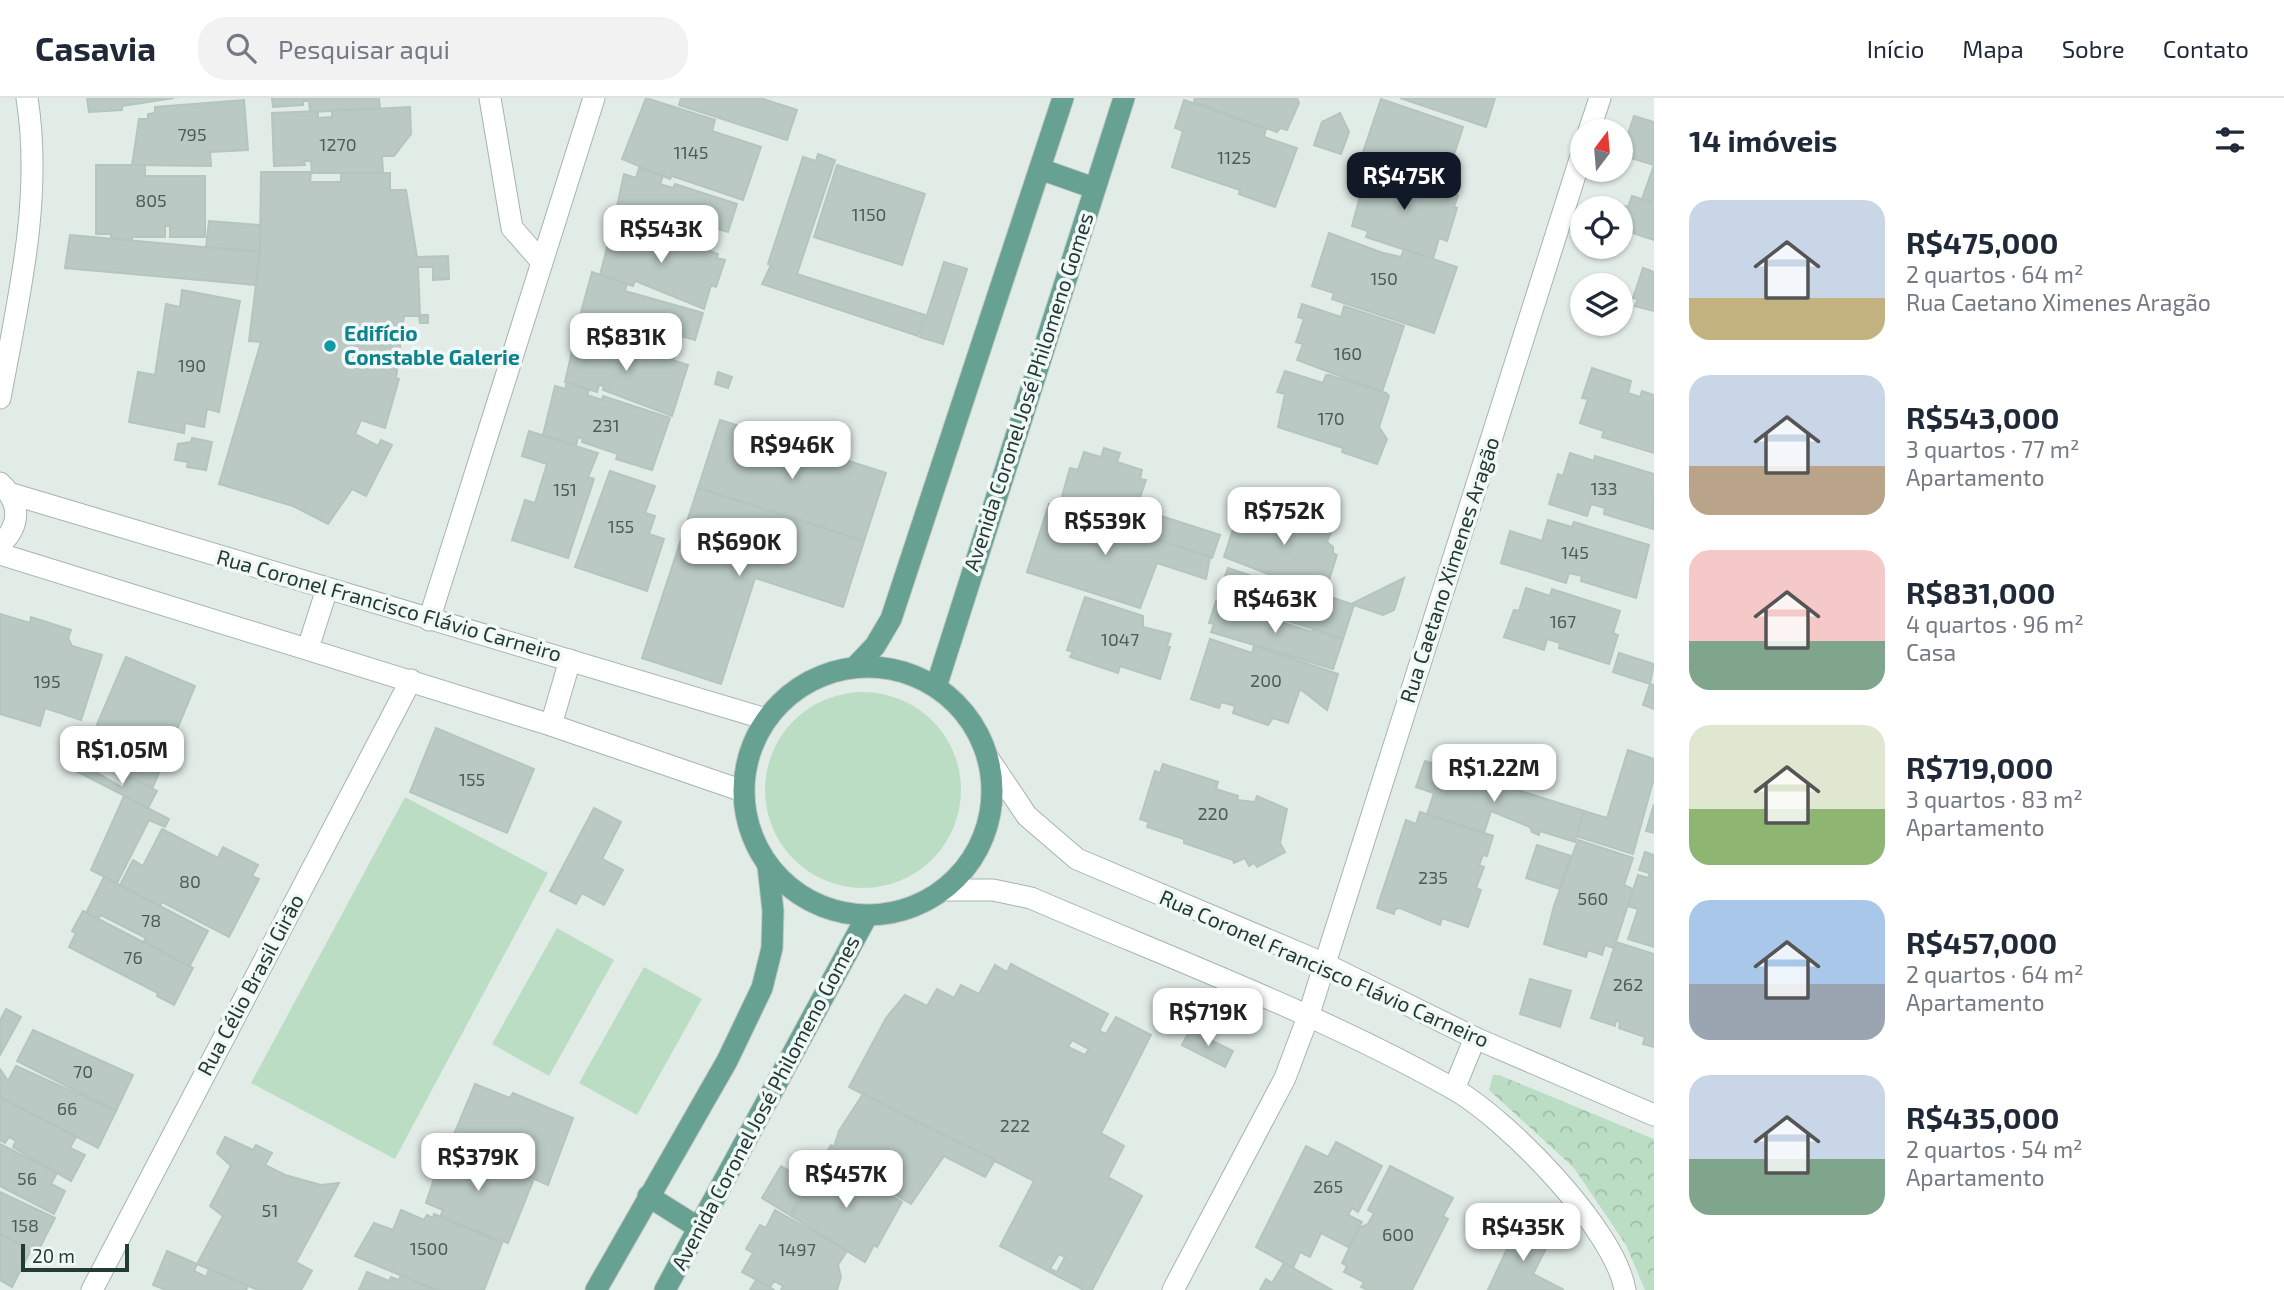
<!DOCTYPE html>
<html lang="pt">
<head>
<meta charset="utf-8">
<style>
	:root { --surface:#fff; --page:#f2f2f3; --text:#1f2937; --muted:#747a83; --line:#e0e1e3; --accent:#111827 }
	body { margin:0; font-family:"Exo 2",sans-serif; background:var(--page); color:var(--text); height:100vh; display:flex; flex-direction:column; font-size:26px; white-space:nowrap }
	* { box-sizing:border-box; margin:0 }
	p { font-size:23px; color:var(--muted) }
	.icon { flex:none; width:38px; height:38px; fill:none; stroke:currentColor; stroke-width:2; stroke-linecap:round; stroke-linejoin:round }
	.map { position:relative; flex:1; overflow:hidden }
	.panel { display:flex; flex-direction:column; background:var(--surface); width:630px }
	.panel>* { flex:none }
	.needle { width:46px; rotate:16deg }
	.fabs { position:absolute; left:1570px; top:21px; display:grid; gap:14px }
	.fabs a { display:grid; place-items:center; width:63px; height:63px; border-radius:50%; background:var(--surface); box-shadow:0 2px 5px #0004; font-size:35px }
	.scale { position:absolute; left:21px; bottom:18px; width:108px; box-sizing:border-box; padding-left:7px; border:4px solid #223c35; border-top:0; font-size:19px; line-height:24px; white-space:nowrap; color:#223c35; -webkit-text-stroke:5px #f2f8f5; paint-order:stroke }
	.price { position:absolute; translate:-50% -60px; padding:0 16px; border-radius:14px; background:#fff; color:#222; font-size:23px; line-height:46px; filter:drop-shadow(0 2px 4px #0008) }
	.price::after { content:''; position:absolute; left:50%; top:42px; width:21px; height:16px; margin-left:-10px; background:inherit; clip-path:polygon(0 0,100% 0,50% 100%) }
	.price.on { background:var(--accent); color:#fff }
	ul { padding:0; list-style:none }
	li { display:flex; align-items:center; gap:21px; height:175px; padding:0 35px }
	li span { display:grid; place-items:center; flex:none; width:196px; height:140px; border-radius:21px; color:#555 }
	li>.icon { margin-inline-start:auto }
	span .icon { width:84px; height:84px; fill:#fffc; stroke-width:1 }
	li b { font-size:30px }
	h2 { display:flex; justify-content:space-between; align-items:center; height:84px; padding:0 35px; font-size:30px }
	header { display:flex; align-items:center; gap:42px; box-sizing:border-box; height:98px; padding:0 35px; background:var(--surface); border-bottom:2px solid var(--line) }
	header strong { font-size:33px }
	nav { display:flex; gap:38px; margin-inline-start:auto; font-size:24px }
	.search { width:490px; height:63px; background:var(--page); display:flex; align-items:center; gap:18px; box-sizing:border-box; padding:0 24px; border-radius:28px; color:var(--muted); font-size:26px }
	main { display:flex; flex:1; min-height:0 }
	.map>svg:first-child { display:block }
	.grass { fill:#bbddc4 }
	.forest { fill:url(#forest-crowns) }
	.building { fill:#bac9c3; stroke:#b4c5be; stroke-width:2; fill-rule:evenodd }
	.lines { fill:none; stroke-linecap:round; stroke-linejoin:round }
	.minor-casing { stroke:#a5b4ae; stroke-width:23 }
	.major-casing { stroke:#c1c8c6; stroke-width:23 }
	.minor { stroke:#fff; stroke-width:21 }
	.major { stroke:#67a191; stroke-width:21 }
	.culture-dot { fill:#0f9aa8; stroke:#f2f8f5; stroke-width:2.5 }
	.labels { text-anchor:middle; stroke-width:7; stroke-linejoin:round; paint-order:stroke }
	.number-label { font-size:18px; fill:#485f58 }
	.culture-label { font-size:21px; font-weight:bold; fill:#0d838f; stroke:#f2f8f5; text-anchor:start }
	.street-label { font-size:21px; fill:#223c35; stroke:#f2f8f5 }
</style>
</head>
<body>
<header>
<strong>Casavia</strong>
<div class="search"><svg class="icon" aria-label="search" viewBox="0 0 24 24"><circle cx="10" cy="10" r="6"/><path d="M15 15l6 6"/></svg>Pesquisar aqui</div>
<nav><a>Início</a><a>Mapa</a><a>Sobre</a><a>Contato</a></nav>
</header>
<main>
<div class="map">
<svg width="1654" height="1192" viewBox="0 0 1654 1192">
	<defs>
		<pattern id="forest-crowns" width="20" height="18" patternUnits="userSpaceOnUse" patternTransform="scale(1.75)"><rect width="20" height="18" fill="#bbddc4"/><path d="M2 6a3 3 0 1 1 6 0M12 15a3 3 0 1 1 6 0" fill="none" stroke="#a0bfa9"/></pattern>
	</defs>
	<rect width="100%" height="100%" fill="#e2ece7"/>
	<g class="grass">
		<circle cx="863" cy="692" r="98"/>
		<polygon points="405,699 548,775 395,1061 251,985"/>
		<polygon points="557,830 614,862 549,978 492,946"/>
		<polygon points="644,869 702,901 637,1017 579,985"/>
	</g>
	<polygon class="forest" points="1493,977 1499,977 1654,1041 1654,1192 1645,1192 1626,1147 1574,1070 1489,992"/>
	<g class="building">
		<polygon points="87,0 174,0 122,8 122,12 89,14"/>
		<polygon points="272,0 379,0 380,11 310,14 309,3 303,3 303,7 273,9"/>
		<polygon points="646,0 715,22 712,33 761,49 743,102 672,78 670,81 622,61"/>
		<polygon points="681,0 760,0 797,12 787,42 679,7"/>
		<polygon points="1195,0 1297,0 1299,5 1287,32 1280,30 1277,34 1194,4"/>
		<polygon points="1400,0 1495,0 1486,29"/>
		<polygon points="1381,1 1463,29 1443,90 1395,74 1398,67 1393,65 1390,72 1360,63"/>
		<polygon points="244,2 248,52 210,54 211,68 132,67 139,21 148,21 148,16 155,15 155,9"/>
		<polygon points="1184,2 1266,31 1264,39 1297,50 1275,109 1239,96 1240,92 1172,69 1183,33 1175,30"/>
		<polygon points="410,9 411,36 394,58 382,58 383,75 312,75 311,63 304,63 305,67 274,68 272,15 318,13 318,20 332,19 332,13"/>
		<polygon points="1340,15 1349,34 1341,56 1314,47 1322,24"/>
		<polygon points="1634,18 1654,24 1654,67 1621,57"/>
		<polygon points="818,56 835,62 797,176 925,217 918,238 762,186 771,167 768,166 803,59 816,63"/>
		<polygon points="1369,65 1458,97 1454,109 1457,110 1447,143 1439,140 1433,161 1366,139 1368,133 1352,128"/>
		<polygon points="96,67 145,67 145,78 205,78 205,139 170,139 170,128 165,128 165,139 132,139 132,142 111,140 111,136 96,136"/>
		<polygon points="837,67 925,96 902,167 814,139"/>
		<polygon points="1654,67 1654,105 1642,101"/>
		<polygon points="639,70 663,78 660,86 673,90 675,86 737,106 728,134 715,130 709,153 649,133 652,127 645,125 643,132 614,122 624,76 636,80"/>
		<polygon points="261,74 311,74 310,84 341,84 341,75 390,75 390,92 406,92 417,159 448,158 449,181 433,182 433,169 418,169 420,217 428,217 428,225 420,225 419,218 404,218 396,280 399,281 385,330 361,322 355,336 378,348 381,342 392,347 366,398 352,391 328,426 293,408 219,386 261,244 249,243 260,154"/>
		<polygon points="1632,98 1654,105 1654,142 1620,131 1620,110 1616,110 1617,106 1628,109"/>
		<polygon points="614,122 649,133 648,140 684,150 685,145 718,156 717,160 725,162 716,189 711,187 704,211 638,184 635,183 633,188 600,177"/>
		<polygon points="209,123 260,127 260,154 206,149"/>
		<polygon points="1329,135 1383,155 1401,159 1404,151 1457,169 1434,235 1332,201 1334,195 1312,188"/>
		<polygon points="70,137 259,154 256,187 65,170"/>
		<polygon points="944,164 967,171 943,246 920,239"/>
		<polygon points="1643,170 1654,174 1654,213 1635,208 1638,201 1633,200"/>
		<polygon points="592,174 627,186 625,193 703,215 695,242 681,238 674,260 616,239 618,234 612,232 610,239 577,229"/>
		<polygon points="182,192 240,203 219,314 207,311 204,329 185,325 184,335 129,324 138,274 155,277 166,206 180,209"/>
		<polygon points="1302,206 1341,219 1344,208 1404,228 1382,294 1297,262 1303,246 1296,244 1304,221 1298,219"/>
		<polygon points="588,232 608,239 606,245 624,251 625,247 688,267 672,318 603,292 604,288 599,287 597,294 565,284 576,236 586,239"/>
		<polygon points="1592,270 1631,283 1628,295 1640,299 1642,293 1654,297 1654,355 1602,339 1604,333 1580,325 1588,301 1582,300"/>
		<polygon points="1285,273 1323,285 1326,277 1329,277 1386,295 1389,298 1379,329 1387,341 1377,366 1342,354 1343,350 1278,329 1285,296 1277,294"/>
		<polygon points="718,274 732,279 728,290 715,286"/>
		<polygon points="567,284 589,292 587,297 602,302 603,298 670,320 652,372 616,361 618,356 582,344 583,341 578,339 576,348 543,337 555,288 565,291"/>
		<polygon points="720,322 886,375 864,443 698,390"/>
		<polygon points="529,333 598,355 588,379 594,381 568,460 512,442 525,402 535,405 547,366 522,358"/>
		<polygon points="192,340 212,344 206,372 187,369 188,364 175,362 178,346 191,344"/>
		<polygon points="1104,350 1120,355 1117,364 1142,372 1140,381 1146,382 1135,414 1156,421 1158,417 1220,437 1212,460 1059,409 1070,370 1078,372 1084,354 1101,359"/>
		<polygon points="1570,355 1594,363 1595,358 1654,376 1653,431 1604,416 1605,410 1591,406 1587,418 1549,406 1558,376 1563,378"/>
		<polygon points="610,373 655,388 645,415 655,418 649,436 664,441 647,493 575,469"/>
		<polygon points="698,390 864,443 843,509 755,480 721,586 642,560"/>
		<polygon points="1049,406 1210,459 1206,481 1157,465 1140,510 1027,474"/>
		<polygon points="1261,409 1293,420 1295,416 1333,429 1327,444 1333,449 1333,455 1337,457 1328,485 1311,480 1307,491 1224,459 1237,419 1256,425"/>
		<polygon points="1548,422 1572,429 1574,424 1649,447 1636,500 1581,483 1582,478 1569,475 1566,485 1501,465 1510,433 1542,443"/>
		<polygon points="1228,470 1323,502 1325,497 1354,507 1343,541 1222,501 1225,493 1220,492"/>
		<polygon points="1404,480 1394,512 1383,517 1351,506"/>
		<polygon points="1526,490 1550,498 1552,491 1620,513 1613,535 1618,537 1609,566 1559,550 1560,545 1547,541 1544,552 1504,539 1514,512 1519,513"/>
		<polygon points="1085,499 1143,518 1143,529 1171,536 1167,548 1170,549 1160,581 1120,568 1118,575 1070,559 1073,554 1067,552"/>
		<polygon points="1216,503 1312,534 1313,531 1343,541 1333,571 1211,534 1214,526 1209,525"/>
		<polygon points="0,516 30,525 31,519 71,532 68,540 72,548 102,557 81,622 45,610 40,628 0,616"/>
		<polygon points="1210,541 1252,555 1254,548 1338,576 1327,612 1300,591 1288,625 1273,620 1268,627 1233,615 1235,608 1221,604 1219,610 1191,601"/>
		<polygon points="1619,555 1654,566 1650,586 1613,574"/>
		<polygon points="126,559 195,588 153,689 83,659"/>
		<polygon points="1650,586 1654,587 1654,611 1643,607"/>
		<polygon points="436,630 534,671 507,735 410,694"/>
		<polygon points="1628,652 1654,661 1654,680 1633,756 1576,738 1584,713 1607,720"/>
		<polygon points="77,663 123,690 128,679 157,693 148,710 74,672"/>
		<polygon points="1425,663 1584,713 1575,744 1540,733 1539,737 1532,734 1530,729 1491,713 1484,735 1427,716 1434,695 1416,689"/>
		<polygon points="1163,666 1218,684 1216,691 1238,698 1237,702 1255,704 1257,698 1287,711 1280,745 1285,754 1257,769 1254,765 1249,768 1245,760 1234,765 1233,762 1184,745 1184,741 1147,729 1149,724 1140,721 1155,673 1160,675"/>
		<polygon points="124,698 169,721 165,729 149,722 117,785 91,772"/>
		<polygon points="1654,706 1654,735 1646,733"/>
		<polygon points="594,710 621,724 602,761 623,772 604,807 582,795 576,806 550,793"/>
		<polygon points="1420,714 1493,738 1487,758 1483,757 1479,767 1484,769 1476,790 1481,792 1468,829 1442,820 1440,827 1400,810 1395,811 1394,816 1377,810 1406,722 1416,726"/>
		<polygon points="162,731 218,760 223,749 258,767 252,778 259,781 229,839 162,804 160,808 120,787 133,762 143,768"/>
		<polygon points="1578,742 1633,760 1624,787 1633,791 1616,844 1614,850 1605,847 1602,857 1588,852 1586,859 1544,846 1554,808"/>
		<polygon points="1537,747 1571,758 1560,791 1526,780"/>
		<polygon points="1645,754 1654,757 1654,849 1628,841 1638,811 1628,808 1634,789 1638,777 1648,780 1650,775 1639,772"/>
		<polygon points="104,779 208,833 189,869 144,843 146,840 101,817 98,821 86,815"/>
		<polygon points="83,813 193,870 174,907 157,898 158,895 69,849 76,835 72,833"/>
		<polygon points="1616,844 1654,856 1654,949 1643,946 1645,939 1619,930 1620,924 1616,922 1615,928 1591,920"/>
		<path d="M1011,866L1108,916L1099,933L1106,936L1116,919L1151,937L1101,1035L1124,1048L1108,1079L1142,1098L1092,1192H1084L1000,1148L1034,1083L849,989L886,920L905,897L927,908L937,891L954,900L961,887L979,896L995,867L1007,874ZM1072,942L1089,951L1085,957L1068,949ZM1059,1156L1065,1159L1057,1174L1050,1171Z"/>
		<polygon points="1530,881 1571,893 1560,929 1520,916"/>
		<polygon points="6,911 21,919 1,955 0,923"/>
		<polygon points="33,932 133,977 116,1013 17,963"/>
		<polygon points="1190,932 1233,953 1225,969 1182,947"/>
		<polygon points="16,968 116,1013 98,1050 0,999 0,971 8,983"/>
		<polygon points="475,986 510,1000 513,995 573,1020 548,1087 482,1059 478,1057 480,1053 452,1041"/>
		<polygon points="863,996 910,1020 995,1062 985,1079 944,1058 911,1106 875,1085 873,1087 824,1059 831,1047 834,1049 839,1033"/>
		<polygon points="0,999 76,1039 70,1050 85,1057 71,1083 13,1049 16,1043 9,1039 5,1045 0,1042"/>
		<polygon points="225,1039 253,1052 256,1047 272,1055 265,1067 285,1077 321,1087 339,1085 296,1164 312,1173 301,1192 258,1192 197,1166 223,1118 210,1108 231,1068 217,1055"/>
		<polygon points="446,1044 533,1083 508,1145 440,1119 443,1112 426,1105"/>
		<polygon points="1336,1044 1382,1068 1358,1114 1352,1110 1348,1117 1362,1124 1348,1149 1321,1135 1310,1159 1300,1154 1293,1170 1256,1149 1306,1048 1328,1059"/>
		<polygon points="0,1046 57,1075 51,1086 65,1093 54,1116 0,1088"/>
		<polygon points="825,1060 902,1104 877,1149 874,1147 865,1164 791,1118"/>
		<polygon points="781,1068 808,1084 790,1117 762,1100"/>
		<polygon points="1390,1068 1453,1100 1443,1118 1448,1121 1412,1192 1368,1192 1361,1189 1364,1184 1344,1174 1347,1168 1342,1165 1359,1130 1368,1126 1374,1115 1368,1112"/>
		<polygon points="0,1094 55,1120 37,1155 0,1136"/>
		<polygon points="401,1112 424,1122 427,1117 433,1120 434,1116 502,1145 484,1192 435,1192 355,1158 374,1125 393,1132"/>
		<polygon points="775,1112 847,1153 838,1167 841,1179 837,1192 781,1192 783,1188 774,1183 770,1189 742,1174 753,1155 746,1151 760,1127 766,1130"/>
		<polygon points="1519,1125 1551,1141 1533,1176 1564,1192 1488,1192"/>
		<polygon points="0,1136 31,1152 12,1189 0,1182"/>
		<polygon points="167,1153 197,1166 194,1173 206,1179 209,1171 248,1188 246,1192 166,1192 153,1187"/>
		<polygon points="1284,1165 1293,1170 1332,1192 1260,1192 1266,1181 1272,1185"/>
		<polygon points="367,1174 389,1183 391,1179 399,1182 401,1177 435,1192 359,1192"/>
		<polygon points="756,1182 770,1189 774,1192 750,1192"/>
	</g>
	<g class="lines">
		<g class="minor-casing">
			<g id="minor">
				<polyline points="490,0 512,130 541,163"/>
				<polyline points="1589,33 1600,0"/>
				<path d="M0,300C18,203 43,100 27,0"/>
				<path d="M0,385C21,405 21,427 0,447"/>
				<polyline points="12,396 766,621"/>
				<polyline points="0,456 551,627 743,693"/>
				<polyline points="429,522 594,0"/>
				<polyline points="308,550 327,491"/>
				<polyline points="551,627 570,562"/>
				<polyline points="990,663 1027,718 1077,761 1325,866 1475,940 1654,1017"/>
				<path d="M944,792H993L1031,800C1170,860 1320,916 1452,990C1505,1019 1615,1131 1625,1192"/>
				<polyline points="1454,991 1475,940"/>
				<polyline points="92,1192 411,582"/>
				<polyline points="1173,1192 1285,980 1308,919 1582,55"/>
			</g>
		</g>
		<g class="major-casing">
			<g id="major">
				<polyline points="1040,71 1094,90"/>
				<polyline points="855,569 875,548 891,521 1063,0"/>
				<circle cx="868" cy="693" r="124"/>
				<polyline points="936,589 1124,0"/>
				<polyline points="648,1098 699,1130"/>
				<polyline points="596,1192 727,963 762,890 772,850 773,813 768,768"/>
				<polyline points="665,1192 867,818"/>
			</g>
		</g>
		<use href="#minor" class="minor"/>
		<use href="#major" class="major"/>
	</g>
	<circle class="culture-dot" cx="330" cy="248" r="7"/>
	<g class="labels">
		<g class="number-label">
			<text x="192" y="43">795</text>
			<text x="338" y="53">1270</text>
			<text x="691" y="61">1145</text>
			<text x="1234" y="66">1125</text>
			<text x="151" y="109">805</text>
			<text x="869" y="123">1150</text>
			<text x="1384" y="187">150</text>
			<text x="1348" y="262">160</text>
			<text x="192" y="274">190</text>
			<text x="1331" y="327">170</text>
			<text x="606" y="334">231</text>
			<text x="1604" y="397">133</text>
			<text x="565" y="398">151</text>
			<text x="621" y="435">155</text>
			<text x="1575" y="461">145</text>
			<text x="1563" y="530">167</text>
			<text x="1120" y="548">1047</text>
			<text x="1266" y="589">200</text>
			<text x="47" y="590">195</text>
			<text x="472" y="688">155</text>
			<text x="1213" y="722">220</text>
			<text x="1433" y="786">235</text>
			<text x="190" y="790">80</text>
			<text x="1593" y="807">560</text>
			<text x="151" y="829">78</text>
			<text x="133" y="866">76</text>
			<text x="1628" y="893">262</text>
			<text x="83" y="980">70</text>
			<text x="67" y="1017">66</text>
			<text x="1015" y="1034">222</text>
			<text x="27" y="1087">56</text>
			<text x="1328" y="1095">265</text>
			<text x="270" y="1119">51</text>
			<text x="25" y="1134">158</text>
			<text x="1398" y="1143">600</text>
			<text x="429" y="1157">1500</text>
			<text x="797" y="1158">1497</text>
		</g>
		<g class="culture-label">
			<text x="344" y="243">Edifício<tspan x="344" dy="24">Constable Galerie</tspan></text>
		</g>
		<g class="street-label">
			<text transform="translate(1029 294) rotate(-72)" y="7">Avenida Coronel José Philomeno Gomes</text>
			<text transform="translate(1450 472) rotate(-72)" y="7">Rua Caetano Ximenes Aragão</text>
			<text transform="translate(389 508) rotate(16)" y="7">Rua Coronel Francisco Flávio Carneiro</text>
			<text transform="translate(1324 871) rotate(24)" y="7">Rua Coronel Francisco Flávio Carneiro</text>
			<text transform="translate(251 887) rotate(-62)" y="7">Rua Célio Brasil Girão</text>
			<text transform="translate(766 1005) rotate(-62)" y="7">Avenida Coronel José Philomeno Gomes</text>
		</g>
	</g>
</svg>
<div class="fabs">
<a><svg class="needle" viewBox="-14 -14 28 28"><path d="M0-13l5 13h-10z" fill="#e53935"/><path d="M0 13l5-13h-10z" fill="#747a83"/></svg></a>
<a><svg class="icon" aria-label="locate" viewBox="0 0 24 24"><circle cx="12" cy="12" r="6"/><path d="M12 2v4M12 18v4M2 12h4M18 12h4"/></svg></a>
<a><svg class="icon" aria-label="layers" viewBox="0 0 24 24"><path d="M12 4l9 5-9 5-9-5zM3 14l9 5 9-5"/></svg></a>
</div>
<div class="scale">20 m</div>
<b class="price on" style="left:1404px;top:114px">R$475K</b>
<b class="price" style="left:661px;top:167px">R$543K</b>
<b class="price" style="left:626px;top:275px">R$831K</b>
<b class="price" style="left:792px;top:383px">R$946K</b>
<b class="price" style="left:1284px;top:449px">R$752K</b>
<b class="price" style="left:1105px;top:459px">R$539K</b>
<b class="price" style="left:739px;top:480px">R$690K</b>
<b class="price" style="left:1275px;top:537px">R$463K</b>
<b class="price" style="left:122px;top:688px">R$1.05M</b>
<b class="price" style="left:1494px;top:706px">R$1.22M</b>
<b class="price" style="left:1208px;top:950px">R$719K</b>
<b class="price" style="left:478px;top:1095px">R$379K</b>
<b class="price" style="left:846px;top:1112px">R$457K</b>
<b class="price" style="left:1523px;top:1165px">R$435K</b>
</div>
<section class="panel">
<h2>14 imóveis<svg class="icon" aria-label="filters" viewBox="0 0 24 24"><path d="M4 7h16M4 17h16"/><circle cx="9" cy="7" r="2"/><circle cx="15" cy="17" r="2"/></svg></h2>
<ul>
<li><span style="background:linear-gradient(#c9d6e8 70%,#c2b280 0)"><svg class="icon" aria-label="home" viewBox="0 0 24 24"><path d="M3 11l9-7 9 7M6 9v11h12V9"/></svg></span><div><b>R$475,000</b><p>2 quartos · 64 m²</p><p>Rua Caetano Ximenes Aragão</p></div></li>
<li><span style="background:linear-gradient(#c9d6e8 65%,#b9a48a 0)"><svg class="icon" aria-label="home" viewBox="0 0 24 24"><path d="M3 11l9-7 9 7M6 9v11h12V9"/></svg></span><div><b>R$543,000</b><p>3 quartos · 77 m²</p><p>Apartamento</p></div></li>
<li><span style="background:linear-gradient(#f6c9c9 65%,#7fa58c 0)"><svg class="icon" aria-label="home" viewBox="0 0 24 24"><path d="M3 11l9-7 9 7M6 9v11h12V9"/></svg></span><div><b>R$831,000</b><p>4 quartos · 96 m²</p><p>Casa</p></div></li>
<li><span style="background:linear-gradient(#dfe7d0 60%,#8fb573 0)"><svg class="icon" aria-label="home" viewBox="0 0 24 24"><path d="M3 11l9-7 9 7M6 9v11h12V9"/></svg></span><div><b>R$719,000</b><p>3 quartos · 83 m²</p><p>Apartamento</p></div></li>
<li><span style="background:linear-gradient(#a9c7e8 60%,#9aa5b1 0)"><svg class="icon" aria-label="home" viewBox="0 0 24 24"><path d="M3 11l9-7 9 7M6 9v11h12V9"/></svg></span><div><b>R$457,000</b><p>2 quartos · 64 m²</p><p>Apartamento</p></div></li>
<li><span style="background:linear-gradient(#c9d6e8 60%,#7fa58c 0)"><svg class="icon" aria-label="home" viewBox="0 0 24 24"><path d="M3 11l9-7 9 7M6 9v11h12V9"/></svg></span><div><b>R$435,000</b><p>2 quartos · 54 m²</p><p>Apartamento</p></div></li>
</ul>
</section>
</main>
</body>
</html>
